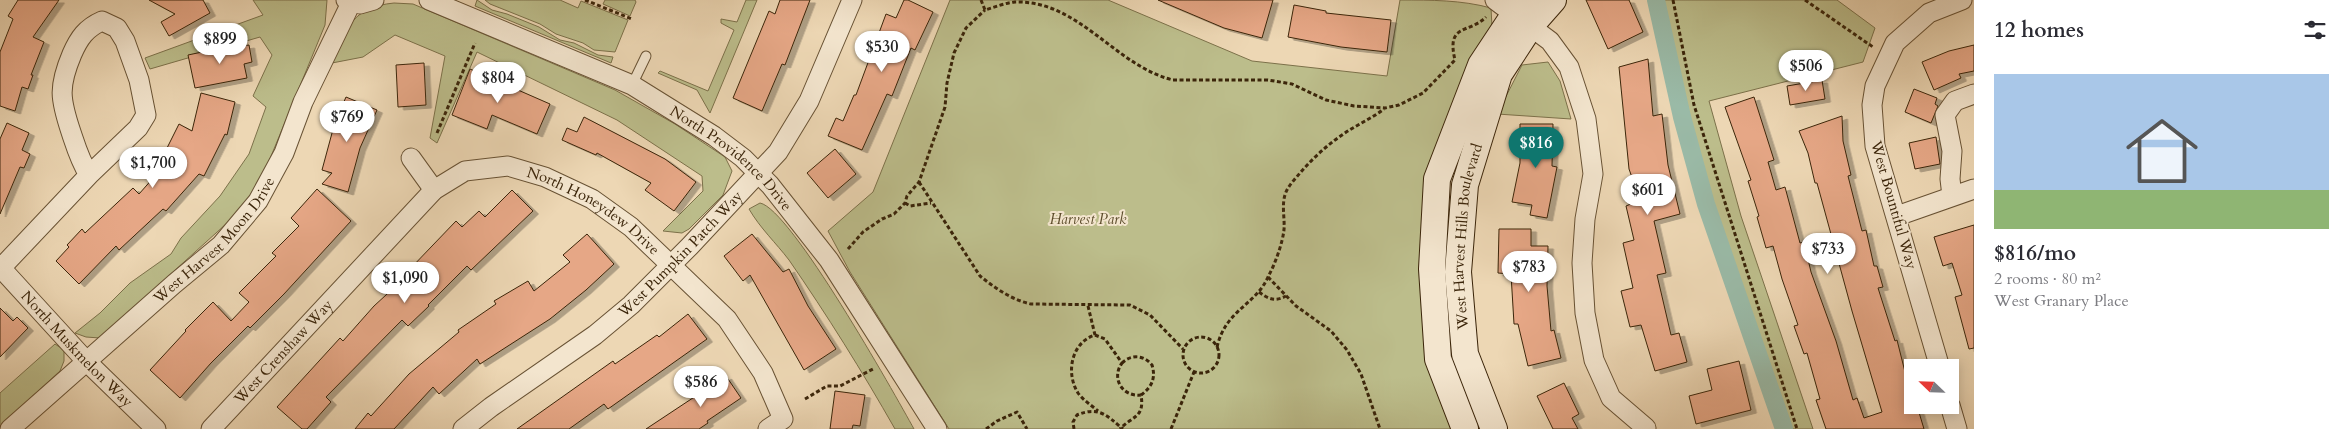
<!DOCTYPE html>
<html lang="en">
<head>
<meta charset="utf-8">
<style>
	:root { --surface:#fff; --page:#f7f7f7; --text:#2b2b33; --muted:#7c7c81; --line:#e1e1e2; --accent:#0f766e }
	body { margin:0; font-family:Cardo,serif; background:var(--page); color:var(--text); height:100vh; display:flex; flex-direction:column; font-size:19px; white-space:nowrap }
	* { box-sizing:border-box; margin:0 }
	p { font-size:16px; color:var(--muted) }
	.icon { flex:none; width:28px; height:28px; fill:none; stroke:currentColor; stroke-width:2; stroke-linecap:round; stroke-linejoin:round }
	.map { position:relative; flex:1; overflow:hidden }
	.drawer { display:flex; flex-direction:column; background:var(--surface); width:375px }
	.drawer>* { flex:none }
	.needle { width:32px; rotate:293deg }
	.tools { position:absolute; left:1904px; top:359px; display:grid; gap:10px }
	.tools a { display:grid; place-items:center; width:55px; height:55px; border-radius:0px; background:var(--surface); box-shadow:0 2px 12px #0003; font-size:25px }
	.price { position:absolute; translate:-50% -42px; padding:0 11px; border-radius:18px; background:#fff; color:#222; font-size:16px; line-height:32px; filter:drop-shadow(0 1px 2px #0008) }
	.price::after { content:''; position:absolute; left:50%; top:30px; width:15px; height:11px; margin-left:-8px; background:inherit; clip-path:polygon(0 0,100% 0,50% 100%) }
	.price.active { background:var(--accent); color:#fff }
	ul { padding:0; list-style:none }
	li { display:grid; align-content:center; gap:10px; height:265px; padding:0 20px }
	li+li { border-top:1px solid var(--line) }
	li span { display:grid; place-items:center; height:155px; border-radius:0px; color:#555 }
	li>.icon { margin-inline-start:auto }
	span .icon { width:90px; height:90px; fill:#fffc; stroke-width:1 }
	li b { font-size:21px }
	h2 { display:flex; justify-content:space-between; align-items:center; height:60px; padding:0 20px; font-size:21px }
	main { display:flex; flex:1; min-height:0 }
	.map>svg:first-child { display:block }
	.green { fill:#bcbd8b; stroke:#7c714a }
	.lines { fill:none; stroke-linecap:round; stroke-linejoin:round }
	.canal { stroke:#9abaa7; stroke-width:18 }
	.building { fill:#e6a786; stroke:#3b250a; filter:url(#shadow) }
	.lane-casing { stroke:#685234; stroke-width:11 }
	.street-casing { stroke:#685234; stroke-width:21 }
	.secondary-casing { stroke:#3b250a; stroke-width:28 }
	.path { stroke:#3b250a; stroke-width:3; stroke-dasharray:4 2.5; stroke-linecap:butt }
	.lane { stroke:#f3e5ce; stroke-width:9 }
	.street { stroke:#f3e5ce; stroke-width:19 }
	.secondary { stroke:#f3e5ce; stroke-width:26 }
	.labels { text-anchor:middle; stroke-width:4; stroke-linejoin:round; paint-order:stroke }
	.street-label { font-size:15px; fill:#3b250a; stroke:#f3e5ce }
	.park-label { font-size:15px; font-style:italic; fill:#5b4b2a; stroke:#f3e5ce }
</style>
</head>
<body>
<main>
<div class="map">
<svg width="1974" height="429" viewBox="0 0 1974 429">
	<defs>
		<filter id="shadow"><feDropShadow dx="5.5" dy="3" stdDeviation="0" flood-color="#0004"/></filter>
	</defs>
	<rect width="100%" height="100%" fill="#edd7b4"/>
	<filter id="stains"><feTurbulence type="fractalNoise" baseFrequency=".004" numOctaves="4"/><feColorMatrix values="0 0 0 0 .2 0 0 0 0 .09 0 0 0 0 .02 0 0 0 .5 -.17"/></filter>
	<radialGradient id="worn" r=".72"><stop offset=".6" stop-color="#630" stop-opacity="0"/><stop offset="1" stop-color="#630" stop-opacity=".3"/></radialGradient>
	<g class="green">
		<polygon points="253,0 327,0 325,25 260,183 237,214 100,338 86,337 75,333 100,313 130,283 171,254 181,238 220,196 249,154 266,107 253,96 272,55 260,37 150,69 145,58 263,15"/>
		<polygon points="477,0 492,10 507,14 539,27 560,40 574,43 598,55 613,57 611,63 475,6"/>
		<polygon points="485,0 560,0 578,8 581,1 628,20 615,52 594,50 583,43 556,34 540,24 490,4"/>
		<polygon points="605,0 635,0 636,2 630,16 603,4"/>
		<polygon points="746,0 757,0 710,113 697,90 658,73 660,71 708,91 734,30 721,23 721,19 737,22"/>
		<path d="M950,0H1108L1252,61L1387,76L1400,0C1431,0 1462,0 1491,8L1492,27L1457,100L1431,356L1451,429H949L850,272L828,231L873,192Z"/>
		<polygon points="1648,0 1837,0 1875,28 1863,62 1709,101 1741,216 1813,429 1779,429 1701,208 1673,107"/>
		<path d="M394,3L413,4L615,90L675,124L725,157L732,171L723,195L689,229L682,233L663,231L703,191L702,176L617,120L477,52L437,143L430,138L445,56L395,35L363,57L332,63C346,27 353,7 394,3Z"/>
		<polygon points="1548,62 1560,81 1571,119 1497,114 1522,65"/>
		<path d="M760,203C791,209 894,393 914,429H895C862,371 827,315 789,260C776,243 760,228 749,209Z"/>
		<polygon points="55,344 64,350 64,361 60,371 0,426 0,393"/>
	</g>
	<g class="lines">
		<polyline class="canal" points="1656,0 1682,117 1706,204 1784,429"/>
	</g>
	<g class="building">
		<polygon points="18,0 59,0 33,37 44,42 31,75 33,75 28,89 22,87 15,111 0,106 0,52 13,19 8,16"/>
		<polygon points="149,0 203,0 210,13 169,36 161,22 175,14"/>
		<polygon points="780,0 810,0 785,65 782,64 762,111 733,98 769,11 775,14"/>
		<polygon points="904,0 908,0 933,12 915,50 911,48 892,96 887,94 862,150 828,136 836,118 843,121 854,95 856,95 886,14 896,18"/>
		<polygon points="1158,0 1273,0 1262,38 1224,28"/>
		<polygon points="1586,0 1629,0 1643,32 1608,49"/>
		<polygon points="1294,5 1326,11 1326,13 1391,20 1387,52 1341,47 1288,37"/>
		<polygon points="235,45 235,47 249,45 252,62 244,64 247,78 195,88 188,55"/>
		<polygon points="1974,45 1974,71 1959,74 1961,78 1934,90 1922,62 1949,51"/>
		<polygon points="1648,59 1653,116 1662,114 1668,165 1680,214 1654,221 1666,273 1657,275 1671,335 1679,333 1687,362 1655,371 1641,325 1630,327 1621,291 1633,288 1623,243 1634,240 1626,206 1640,200 1629,169 1619,67"/>
		<polygon points="424,63 426,105 398,107 396,65"/>
		<polygon points="470,69 550,104 537,134 492,115 487,129 452,115"/>
		<polygon points="1822,80 1825,99 1790,105 1787,86"/>
		<polygon points="1914,89 1937,98 1935,104 1938,106 1931,123 1905,112"/>
		<polygon points="201,93 235,102 227,135 225,134 204,176 199,174 166,211 163,209 119,250 116,246 79,284 56,261 69,247 67,245 82,229 85,233 133,188 139,194 170,159 163,156 179,124 192,131"/>
		<polygon points="346,97 377,110 360,148 348,192 322,184 332,173 322,170 335,122"/>
		<polygon points="1754,97 1774,160 1768,162 1776,190 1785,187 1800,243 1804,242 1811,272 1836,341 1853,400 1857,398 1864,418 1882,412 1852,311 1817,183 1815,183 1808,153 1799,131 1842,116 1843,141 1851,175 1848,176 1862,231 1866,230 1874,266 1877,266 1883,287 1878,288 1895,341 1897,340 1906,376 1909,375 1912,385 1912,411 1918,409 1924,429 1826,429 1816,400 1820,399 1807,353 1804,354 1794,326 1798,325 1782,279 1773,246 1766,248 1757,217 1759,216 1748,181 1751,180 1725,107"/>
		<polygon points="584,117 665,159 696,182 674,211 645,190 651,183 597,153 596,155 562,140 567,128 577,132"/>
		<polygon points="7,123 29,133 22,150 30,154 24,168 20,167 0,214 0,139"/>
		<polygon points="1520,124 1553,124 1552,166 1557,167 1547,218 1530,215 1532,205 1512,202 1520,163"/>
		<polygon points="1936,137 1940,164 1915,169 1909,143"/>
		<polygon points="835,149 856,174 828,198 807,173"/>
		<polygon points="317,189 351,221 284,294 250,328 248,326 211,363 180,398 150,370 186,331 185,330 213,302 231,321 249,302 239,293 276,256 272,253 299,226 291,218"/>
		<polygon points="512,190 533,211 471,270 467,266 428,305 429,306 408,326 402,320 326,397 331,402 307,429 302,429 277,407 340,338 343,341 374,306 411,272 409,270 456,221 462,227 479,211 485,217"/>
		<polygon points="1974,225 1974,348 1969,349 1955,297 1962,295 1952,263 1943,266 1934,237"/>
		<polygon points="1499,229 1531,229 1531,246 1548,246 1547,286 1551,331 1554,330 1561,358 1528,366 1518,324 1514,324 1511,274 1498,273"/>
		<polygon points="587,234 614,264 586,290 550,319 480,364 477,359 439,394 433,387 394,429 355,429 368,413 371,416 409,374 459,332 458,330 496,304 494,301 528,281 534,291 570,262 563,255"/>
		<polygon points="752,234 783,272 789,269 808,306 836,349 804,370 750,275 743,281 724,256"/>
		<polygon points="0,308 13,321 17,317 28,328 0,357"/>
		<polygon points="688,314 707,339 608,409 604,404 569,429 517,429 613,361 615,364 657,335 659,337"/>
		<polygon points="1739,361 1751,410 1696,424 1689,396 1712,390 1707,369"/>
		<polygon points="726,376 741,398 707,421 708,423 699,429 646,429"/>
		<polygon points="1564,383 1579,414 1572,418 1578,429 1553,429 1537,396"/>
		<polygon points="835,391 865,395 860,426 853,425 852,429 830,429"/>
	</g>
	<g class="lines">
		<g class="lane-casing">
			<polyline id="lane" points="632,85 646,56"/>
		</g>
		<g class="street-casing">
			<g id="street">
				<polyline points="346,0 360,4 374,0"/>
				<path id="s1" d="M429,0L632,85L714,136L743,158L770,185L829,260L937,429"/>
				<polyline points="1495,0 1550,41 1569,67 1586,119 1593,174 1585,219 1582,263 1585,313 1594,360 1611,398 1646,428"/>
				<polyline points="411,158 434,190"/>
				<polyline points="1952,196 1950,179 1952,151 1945,115 1955,101 1974,94"/>
				<polyline points="1897,216 1974,189"/>
				<path id="s2" d="M1,268L87,362L156,429"/>
				<path d="M0,269L89,175L138,128L146,115L139,80L125,41L117,28L102,21C86,28 79,38 72,54C58,87 60,99 71,132C76,147 80,161 89,175"/>
				<polyline points="1940,368 1875,146 1872,105 1875,86 1895,43 1929,13 1962,0"/>
				<polyline points="1950,405 1957,429"/>
				<path id="s3" d="M10,429L174,284L221,245L258,201L284,153L303,102L351,3"/>
				<path id="s4" d="M211,429L434,190L465,171L508,166L545,177L592,199L631,227L727,319L763,373L783,419L768,429"/>
				<path id="s5" d="M463,429L491,407L595,335L631,305L690,246L778,152L809,101L852,0"/>
			</g>
		</g>
		<g class="secondary-casing">
			<g id="secondary">
				<polyline points="1465,429 1438,359 1432,269 1437,179 1481,65 1524,0"/>
				<path id="s6" d="M1494,429L1465,354L1458,272L1465,185L1499,74L1531,25L1553,0"/>
			</g>
		</g>
		<g class="path">
			<polyline points="585,0 632,19"/>
			<path d="M981,0L985,10C995,7 1005,3 1015,2C1079,0 1115,66 1173,80H1268L1292,84L1326,100L1354,106L1385,108L1399,105L1423,93L1455,60C1446,23 1469,34 1486,17"/>
			<polyline points="1673,0 1694,105 1797,429"/>
			<polyline points="1805,0 1873,47"/>
			<polyline points="437,133 475,43"/>
			<path d="M919,182L980,276C995,288 1012,300 1031,304L1130,305L1150,315L1183,349"/>
			<polyline points="905,203 910,206 931,203"/>
			<polyline points="848,249 863,232 882,219 894,214 905,203 907,196 919,182 945,107 947,83 954,53 966,28 985,10"/>
			<polyline points="1268,277 1296,306 1331,331 1347,350 1361,374 1380,429"/>
			<path d="M1259,292C1268,299 1275,302 1286,296"/>
			<path d="M1088,306L1095,335C1072,342 1065,372 1078,393C1083,400 1091,405 1098,411"/>
			<path d="M1095,335L1105,339L1122,363C1111,378 1122,397 1141,395C1145,418 1132,416 1120,429"/>
			<circle cx="1201" cy="355" r="18"/>
			<path d="M1217,347C1226,309 1255,306 1268,277C1275,264 1282,245 1284,230C1285,218 1281,204 1286,192C1289,185 1295,179 1300,173C1312,159 1326,146 1342,135C1356,125 1371,119 1384,109"/>
			<path d="M1122,363C1131,354 1144,355 1152,365C1156,378 1152,387 1141,395"/>
			<polyline points="805,399 827,386 840,386 873,369"/>
			<polyline points="986,429 997,421 1017,412 1027,429"/>
			<path d="M1074,429L1073,422L1077,415C1099,406 1106,415 1123,429"/>
			<polyline points="1171,429 1194,372"/>
		</g>
		<use href="#lane" class="lane"/>
		<use href="#street" class="street"/>
		<use href="#secondary" class="secondary"/>
	</g>
	<g class="labels">
		<g class="street-label">
			<text dy="5" stroke="none"><textPath href="#s1" startOffset="344">North Providence Drive</textPath></text>
			<text transform="translate(1894 205) rotate(74)" y="5">West Bountiful Way</text>
			<text dy="5" stroke="none"><textPath href="#s4" startOffset="504">North Honeydew Drive</textPath></text>
			<text dy="5" stroke="none"><textPath href="#s6" startOffset="199">West Harvest Hills Boulevard</textPath></text>
			<text dy="5" stroke="none"><textPath href="#s3" startOffset="279">West Harvest Moon Drive</textPath></text>
			<text dy="5" stroke="none"><textPath href="#s5" startOffset="280">West Pumpkin Patch Way</textPath></text>
			<text dy="5" stroke="none"><textPath href="#s2" startOffset="111">North Muskmelon Way</textPath></text>
			<text dy="5" stroke="none"><textPath href="#s4" startOffset="106">West Crenshaw Way</textPath></text>
		</g>
		<g class="park-label">
			<text x="1088" y="224">Harvest Park</text>
		</g>
	</g>
	<rect width="100%" height="100%" filter="url(#stains)"/>
	<rect width="100%" height="100%" fill="url(#worn)"/>
</svg>
<div class="tools">
<a><svg class="needle" viewBox="-14 -14 28 28"><path d="M0-13l5 13h-10z" fill="#e53935"/><path d="M0 13l5-13h-10z" fill="#7c7c81"/></svg></a>
</div>
<b class="price" style="left:220px;top:65px">$899</b>
<b class="price" style="left:882px;top:73px">$530</b>
<b class="price" style="left:1806px;top:92px">$506</b>
<b class="price" style="left:498px;top:104px">$804</b>
<b class="price" style="left:347px;top:143px">$769</b>
<b class="price active" style="left:1536px;top:169px">$816</b>
<b class="price" style="left:153px;top:189px">$1,700</b>
<b class="price" style="left:1648px;top:216px">$601</b>
<b class="price" style="left:1828px;top:275px">$733</b>
<b class="price" style="left:1529px;top:293px">$783</b>
<b class="price" style="left:405px;top:304px">$1,090</b>
<b class="price" style="left:701px;top:408px">$586</b>
</div>
<section class="drawer">
<h2>12 homes<svg class="icon" aria-label="filters" viewBox="0 0 24 24"><path d="M4 7h16M4 17h16"/><circle cx="9" cy="7" r="2"/><circle cx="15" cy="17" r="2"/></svg></h2>
<ul>
<li><span style="background:linear-gradient(#a9c7e8 75%,#8fb573 0)"><svg class="icon" aria-label="home" viewBox="0 0 24 24"><path d="M3 11l9-7 9 7M6 9v11h12V9"/></svg></span><div><b>$816/mo</b><p>2 rooms · 80 m²</p><p>West Granary Place</p></div></li>
</ul>
</section>
</main>
</body>
</html>
